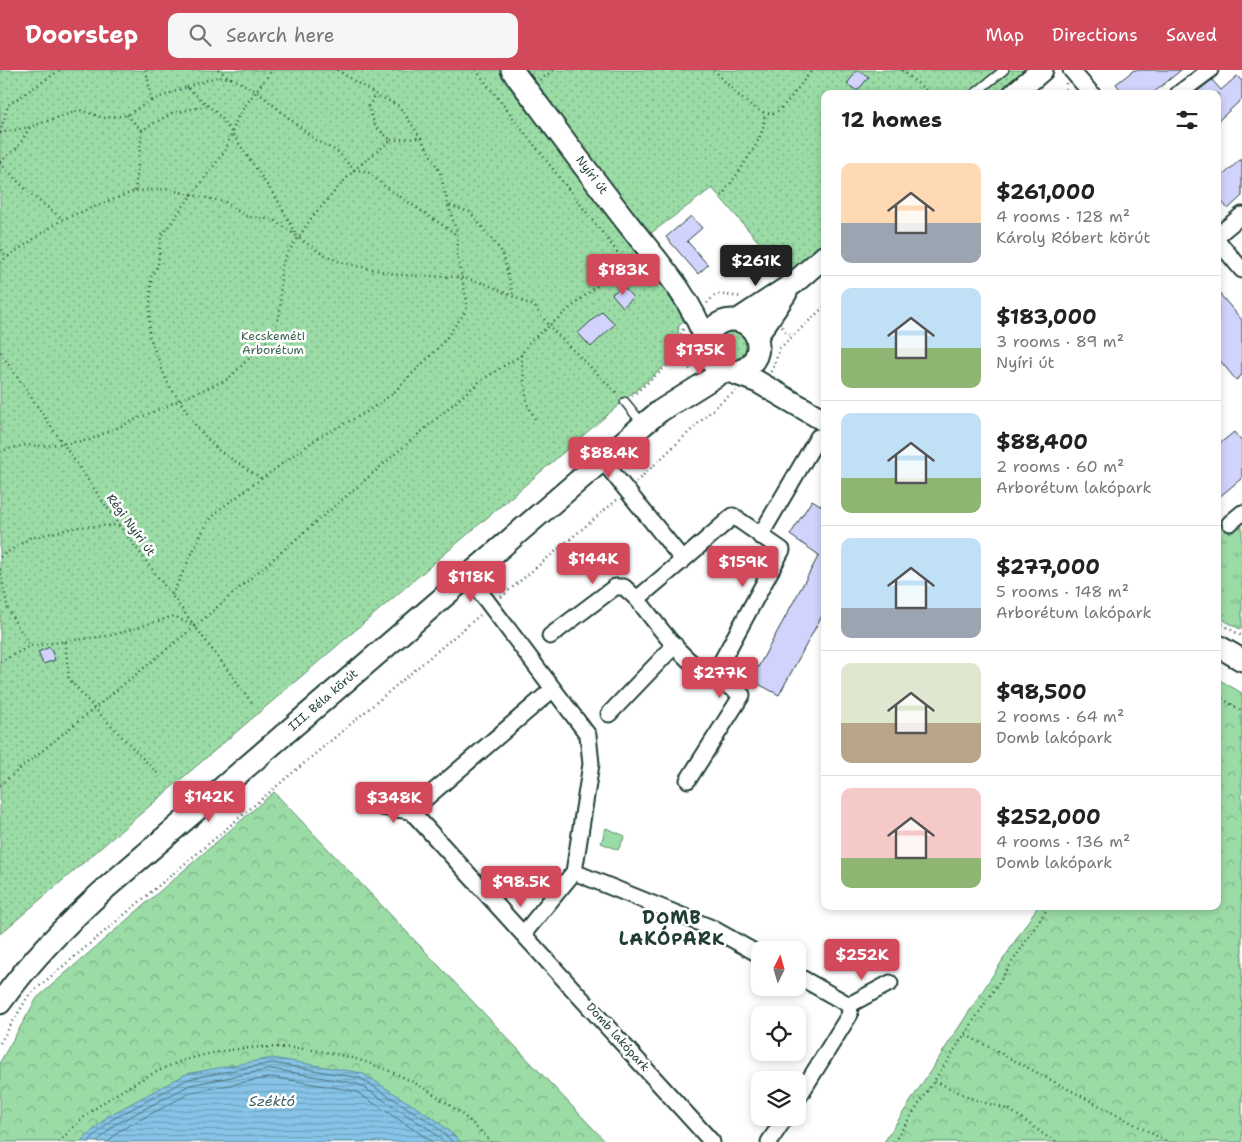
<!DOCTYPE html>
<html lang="en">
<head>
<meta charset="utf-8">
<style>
	:root { --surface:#fff; --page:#f6f6f6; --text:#222; --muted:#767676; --line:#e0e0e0; --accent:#d1495b }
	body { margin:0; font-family:"Shantell Sans",sans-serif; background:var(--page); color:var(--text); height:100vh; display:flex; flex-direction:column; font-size:19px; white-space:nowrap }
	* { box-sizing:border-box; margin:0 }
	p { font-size:16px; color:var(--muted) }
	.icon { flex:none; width:28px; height:28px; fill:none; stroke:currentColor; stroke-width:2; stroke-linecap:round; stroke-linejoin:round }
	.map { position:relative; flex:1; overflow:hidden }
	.side { position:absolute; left:821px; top:20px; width:400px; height:820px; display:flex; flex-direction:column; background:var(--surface); border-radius:10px; box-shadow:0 2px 8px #0003 }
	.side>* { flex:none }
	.needle { width:32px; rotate:5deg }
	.tools { position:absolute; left:751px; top:871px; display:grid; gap:10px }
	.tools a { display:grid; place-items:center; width:55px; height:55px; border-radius:10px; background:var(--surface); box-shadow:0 2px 8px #0003; font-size:25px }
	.price { position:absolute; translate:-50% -42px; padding:0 11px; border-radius:5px; background:var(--accent); color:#fff; font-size:16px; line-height:32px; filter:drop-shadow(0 1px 2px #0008) }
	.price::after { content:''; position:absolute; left:50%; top:30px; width:15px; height:11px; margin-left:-8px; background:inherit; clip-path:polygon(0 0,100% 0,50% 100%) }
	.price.on { background:#222; color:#fff }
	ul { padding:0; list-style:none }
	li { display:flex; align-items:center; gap:15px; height:125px; padding:0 20px }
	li+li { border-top:1px solid var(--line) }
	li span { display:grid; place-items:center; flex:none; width:140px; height:100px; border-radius:10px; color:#555 }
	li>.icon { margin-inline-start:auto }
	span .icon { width:60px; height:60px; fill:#fffc; stroke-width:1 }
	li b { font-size:21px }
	h2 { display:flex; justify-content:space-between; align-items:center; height:60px; padding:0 20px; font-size:21px }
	header { display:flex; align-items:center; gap:30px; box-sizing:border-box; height:70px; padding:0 25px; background:var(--accent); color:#fff }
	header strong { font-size:24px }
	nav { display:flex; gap:28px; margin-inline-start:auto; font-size:18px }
	.search { width:350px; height:45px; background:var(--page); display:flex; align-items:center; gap:12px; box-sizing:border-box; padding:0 18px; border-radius:10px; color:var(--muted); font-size:19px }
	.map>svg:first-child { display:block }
	.grass { fill:url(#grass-dots); stroke:#5d8c6d }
	.forest { fill:url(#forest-crowns); stroke:#5d8c6d }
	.park { fill:url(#park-tufts); stroke:#5d8c6d }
	.pitch { fill:#9bdca6; stroke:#5d8c6d }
	.water { fill:url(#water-rules); stroke:#5d8e9f }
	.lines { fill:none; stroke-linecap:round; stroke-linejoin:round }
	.shore { stroke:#49737c; stroke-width:1 }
	.building { fill:#d2d3fc; stroke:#1f3d34 }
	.lane-casing { stroke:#1f3d34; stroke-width:11 }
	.street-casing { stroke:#1f3d34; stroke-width:19 }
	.secondary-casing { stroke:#1f3d34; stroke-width:25 }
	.path { stroke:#1f3d34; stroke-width:2.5; stroke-dasharray:1 4; stroke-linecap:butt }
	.lane { stroke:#fff; stroke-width:8 }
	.street { stroke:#fff; stroke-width:15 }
	.secondary { stroke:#fff; stroke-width:21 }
	.labels { text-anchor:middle; stroke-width:5; stroke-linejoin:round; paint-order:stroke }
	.street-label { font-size:12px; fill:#1f3d34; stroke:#fff }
	.park-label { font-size:12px; fill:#3e6550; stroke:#fff }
	.water-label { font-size:14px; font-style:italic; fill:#395f61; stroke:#fff }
	.district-label { font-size:18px; font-weight:bold; letter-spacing:1px; fill:#1f3d34; stroke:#fff }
</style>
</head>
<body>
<header>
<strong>Doorstep</strong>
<div class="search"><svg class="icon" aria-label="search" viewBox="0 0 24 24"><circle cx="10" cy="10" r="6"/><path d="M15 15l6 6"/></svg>Search here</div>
<nav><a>Map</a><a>Directions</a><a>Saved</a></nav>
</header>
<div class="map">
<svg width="1242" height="1072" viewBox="0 0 1242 1072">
	<defs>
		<pattern id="grass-dots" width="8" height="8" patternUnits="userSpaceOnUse" patternTransform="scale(1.25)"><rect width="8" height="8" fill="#9bdca6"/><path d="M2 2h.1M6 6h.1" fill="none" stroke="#7eb488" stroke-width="1.8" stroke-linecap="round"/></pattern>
		<pattern id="forest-crowns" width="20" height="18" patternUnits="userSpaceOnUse" patternTransform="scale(1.25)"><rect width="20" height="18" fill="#9bdca6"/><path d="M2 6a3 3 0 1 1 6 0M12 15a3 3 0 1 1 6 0" fill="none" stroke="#7eb488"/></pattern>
		<pattern id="park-tufts" width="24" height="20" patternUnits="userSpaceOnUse" patternTransform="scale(1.25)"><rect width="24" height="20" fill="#9bdca6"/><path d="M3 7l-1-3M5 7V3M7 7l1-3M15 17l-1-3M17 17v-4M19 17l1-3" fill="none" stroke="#7eb488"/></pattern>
		<pattern id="water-rules" width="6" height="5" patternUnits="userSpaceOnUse" patternTransform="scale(1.25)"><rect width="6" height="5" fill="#87c4e7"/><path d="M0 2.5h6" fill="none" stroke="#6ea0bc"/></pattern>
	</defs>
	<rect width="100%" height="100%" fill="#fff"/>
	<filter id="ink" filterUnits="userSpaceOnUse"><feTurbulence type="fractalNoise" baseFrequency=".02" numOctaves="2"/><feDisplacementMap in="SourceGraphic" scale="10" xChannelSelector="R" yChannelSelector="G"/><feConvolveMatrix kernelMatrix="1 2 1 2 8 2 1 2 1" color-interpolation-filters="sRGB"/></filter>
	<g filter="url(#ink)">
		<g class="grass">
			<polygon points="0,0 1042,0 1014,24 825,24 825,186 794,213 712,118 639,172 690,245 679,255 675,287 0,864"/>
			<circle cx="732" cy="276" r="20"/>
		</g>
		<g class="forest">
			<polygon points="1218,609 1242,623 1242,1072 884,1072 1038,836 1218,836"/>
			<polygon points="274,722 606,1072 461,1072 436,1050 108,1046 81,1072 0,1072 0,992 37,928"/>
		</g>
		<polygon class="park" points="1242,448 1242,558 1240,559 1218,547 1218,453 1222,450 1230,458"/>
		<polygon class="pitch" points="606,758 625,766 618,780 601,773"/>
		<polygon class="water" points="272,988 362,1003 436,1050 461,1072 81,1072 108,1046 186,1004"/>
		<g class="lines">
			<g class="shore">
				<polyline points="88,1072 111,1050 188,1009 272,993 360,1008 433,1054 453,1072"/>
				<polyline points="97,1072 114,1055 190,1015 272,999 358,1014 429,1059 444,1072"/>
				<polyline points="108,1072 119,1061 192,1022 272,1007 355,1021 433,1072"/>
			</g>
		</g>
		<g class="building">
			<polygon points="857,0 869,7 857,21 847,14"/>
			<polygon points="1134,0 1181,0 1152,24 1124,24 1116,14"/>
			<polygon points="1237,6 1242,11 1242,29 1218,51 1218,24 1194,24 1212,10 1221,20"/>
			<polygon points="1242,88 1242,126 1228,139 1218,127 1218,110"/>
			<polygon points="691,146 702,158 687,171 708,195 698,204 666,167"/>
			<polygon points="623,216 633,228 623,237 612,224"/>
			<polygon points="1218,222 1242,250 1242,305 1236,310 1218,288"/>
			<polygon points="602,241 615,254 591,277 578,263"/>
			<polygon points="1234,362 1242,372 1242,408 1218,428 1218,375"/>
			<polygon points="812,430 825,438 825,540 779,625 751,610 819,485 790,465"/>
			<polygon points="50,577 55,590 43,594 38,582"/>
		</g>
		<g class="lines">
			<g class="lane-casing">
				<g id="lane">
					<polyline points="974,24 1004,0"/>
					<polyline points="625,332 642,353"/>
				</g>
			</g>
			<g class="street-casing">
				<g id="street">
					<polyline points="1071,0 1092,24"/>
					<polyline points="1178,24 1210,0"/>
					<polyline points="1218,165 1242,145"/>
					<polyline points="1218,171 1242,200"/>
					<path d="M603,391L683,490L733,446L782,480L713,607C681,591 660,557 637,529L683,490"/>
					<polyline points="1230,453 1242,443"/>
					<polyline points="760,466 818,367"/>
					<polyline points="468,506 588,665 591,694 574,802 712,858 760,885"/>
					<polyline points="550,566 615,517 624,517 637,529"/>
					<polyline points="553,619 411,741 712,1072"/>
					<polyline points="609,644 675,575"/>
					<polyline points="688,710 742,625 713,607"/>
					<polyline points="381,737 411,741"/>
					<polyline points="524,863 574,802"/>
					<polyline points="798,906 849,935 850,944 798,1028"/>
					<polyline points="849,935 890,913"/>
					<polyline points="769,1072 785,1048"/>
				</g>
			</g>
			<g class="secondary-casing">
				<g id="secondary">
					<path d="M512,0C551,52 589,104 629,155C658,192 690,226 706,271"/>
					<polyline points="1014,24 1042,0"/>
					<circle cx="732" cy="276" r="26"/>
					<polyline points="738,250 794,213 825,186"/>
					<polyline points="757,266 786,223"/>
					<polyline points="731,302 758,312 825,351"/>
					<polyline points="1218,576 1242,590"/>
					<path d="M0,933C31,890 66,854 106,818L643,355L660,341L724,301"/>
				</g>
			</g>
			<g class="path">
				<polyline points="146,0 152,30 187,17 221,47 278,131 297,166"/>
				<polyline points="337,0 375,24 399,36 421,68"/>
				<path d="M714,0C726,12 758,51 776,42C787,36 803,10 812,0"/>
				<polyline points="902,0 930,24"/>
				<polyline points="231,8 256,21 317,71 337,81 354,100 367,101 383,115 457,165"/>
				<polyline points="540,10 554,0"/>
				<polyline points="187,17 216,7 231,8 218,0"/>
				<polyline points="1065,24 1066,13"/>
				<polyline points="127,45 142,60"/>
				<polyline points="0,63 8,35 60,0"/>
				<polyline points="0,63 30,57"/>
				<polyline points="391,70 421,68 440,102 448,135 470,142 502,182 513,224"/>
				<polyline points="0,92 18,77 30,57 80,40 104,48 127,45 152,30"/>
				<polyline points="0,93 31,125 63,149"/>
				<polyline points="135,121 142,60 172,43 206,36"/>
				<path d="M722,126C735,105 768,67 764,44"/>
				<polyline points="0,175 6,187"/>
				<polyline points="0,192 63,149 135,121 166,119 225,132 245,146 274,150 319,182 340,192 399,205 461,207 486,214 534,236 549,256 625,192 476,0"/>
				<polyline points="707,233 716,224 743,227"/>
				<polyline points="782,257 791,266"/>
				<polyline points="683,259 678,272 678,287 693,302"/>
				<polyline points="0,282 119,455 253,634"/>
				<polyline points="521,285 527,333 535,349"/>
				<polyline points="771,302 780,278 825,236"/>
				<polyline points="632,326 678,287"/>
				<polyline points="0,381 25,375 44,376 89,370 228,309 268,270 276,256 280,243 281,200 285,187 298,168 312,147 354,100 391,70 376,57 368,37 375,24"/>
				<polyline points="261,408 219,381 199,360 167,312 149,265 151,207 158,195 161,166 225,81 239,44 272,0"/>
				<polyline points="636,412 722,331 736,321"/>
				<polyline points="0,487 30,468 78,457 119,455"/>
				<polyline points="0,499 8,540 30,576"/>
				<polyline points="172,525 206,454 220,439 319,367 365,343 392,324 441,275 466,241 467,232 457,185 458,166 448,135"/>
				<polyline points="501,527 618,429"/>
				<polyline points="1218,552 1242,566"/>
				<polyline points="65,572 69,609 94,638 160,706"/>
				<polyline points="0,592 30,576 113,565 174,546 193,556"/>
				<polyline points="1218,626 1242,641"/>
				<polyline points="0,715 194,557 479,312 521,285 530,271 549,256 619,325"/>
				<polyline points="966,965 1168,1072"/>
				<polyline points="0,973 29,925 480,545"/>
				<polyline points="935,1011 973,1029 1010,1040 1046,1066 1057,1072"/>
				<path d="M59,1072C67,1064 75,1055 83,1048C106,1028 156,999 185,990C293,957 415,989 491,1072"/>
				<polyline points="894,1072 1049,836"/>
			</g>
			<use href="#lane" class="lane"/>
			<use href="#street" class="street"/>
			<use href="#secondary" class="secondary"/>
		</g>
	</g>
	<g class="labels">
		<g class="street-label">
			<text transform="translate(592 105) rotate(53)" y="4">Nyíri út</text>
			<text transform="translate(131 455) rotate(54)" y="4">Régi Nyíri út</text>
			<text transform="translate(323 630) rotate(-41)" y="4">III. Béla körút</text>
			<text transform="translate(618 967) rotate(48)" y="4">Domb lakópark</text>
		</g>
		<g class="park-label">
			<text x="273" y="270">Kecskeméti<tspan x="273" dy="14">Arborétum</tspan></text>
		</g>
		<g class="water-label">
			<text x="272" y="1036">Széktó</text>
		</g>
		<g class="district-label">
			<text x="672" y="854">DOMB<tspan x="672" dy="21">LAKÓPARK</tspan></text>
		</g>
	</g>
</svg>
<div class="tools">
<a><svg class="needle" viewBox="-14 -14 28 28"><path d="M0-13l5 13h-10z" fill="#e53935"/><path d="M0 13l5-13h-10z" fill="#767676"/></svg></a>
<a><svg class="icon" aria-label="locate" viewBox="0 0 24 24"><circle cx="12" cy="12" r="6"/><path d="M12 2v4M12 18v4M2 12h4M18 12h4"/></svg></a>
<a><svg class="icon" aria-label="layers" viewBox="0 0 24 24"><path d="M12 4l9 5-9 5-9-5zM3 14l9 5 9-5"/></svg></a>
</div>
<b class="price on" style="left:756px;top:217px">$261K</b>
<b class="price" style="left:623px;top:226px">$183K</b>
<b class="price" style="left:700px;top:306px">$175K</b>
<b class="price" style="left:609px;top:409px">$88.4K</b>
<b class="price" style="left:593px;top:515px">$144K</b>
<b class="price" style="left:743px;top:518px">$159K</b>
<b class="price" style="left:471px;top:533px">$118K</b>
<b class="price" style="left:720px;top:629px">$277K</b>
<b class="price" style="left:209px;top:753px">$142K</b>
<b class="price" style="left:394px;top:754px">$348K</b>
<b class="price" style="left:521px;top:838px">$98.5K</b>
<b class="price" style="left:862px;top:911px">$252K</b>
<section class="side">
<h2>12 homes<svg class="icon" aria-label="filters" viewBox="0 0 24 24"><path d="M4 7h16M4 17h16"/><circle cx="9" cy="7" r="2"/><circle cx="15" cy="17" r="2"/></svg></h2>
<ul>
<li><span style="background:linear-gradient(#ffd9b3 60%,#9aa5b1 0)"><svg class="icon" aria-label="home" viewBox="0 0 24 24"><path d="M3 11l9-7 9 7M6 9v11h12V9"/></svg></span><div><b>$261,000</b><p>4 rooms · 128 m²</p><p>Károly Róbert körút</p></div></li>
<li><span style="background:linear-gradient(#bfe0f5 60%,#8fb573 0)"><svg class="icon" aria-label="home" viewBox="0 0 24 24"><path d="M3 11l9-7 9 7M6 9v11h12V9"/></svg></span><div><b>$183,000</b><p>3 rooms · 89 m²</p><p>Nyíri út</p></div></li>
<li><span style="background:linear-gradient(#bfe0f5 65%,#8fb573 0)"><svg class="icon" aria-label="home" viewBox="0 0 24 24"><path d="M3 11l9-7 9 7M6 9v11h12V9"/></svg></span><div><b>$88,400</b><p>2 rooms · 60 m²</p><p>Arborétum lakópark</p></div></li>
<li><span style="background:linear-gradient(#bfe0f5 70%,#9aa5b1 0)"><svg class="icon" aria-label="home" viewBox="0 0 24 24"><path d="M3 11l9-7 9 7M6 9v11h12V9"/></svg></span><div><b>$277,000</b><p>5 rooms · 148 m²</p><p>Arborétum lakópark</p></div></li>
<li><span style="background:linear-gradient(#dfe7d0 60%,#b9a48a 0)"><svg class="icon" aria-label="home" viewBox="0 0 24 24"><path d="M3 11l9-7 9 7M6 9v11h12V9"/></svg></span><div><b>$98,500</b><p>2 rooms · 64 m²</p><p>Domb lakópark</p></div></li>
<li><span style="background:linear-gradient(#f6c9c9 70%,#8fb573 0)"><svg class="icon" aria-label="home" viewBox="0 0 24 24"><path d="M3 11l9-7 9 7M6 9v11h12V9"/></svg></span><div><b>$252,000</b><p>4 rooms · 136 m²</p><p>Domb lakópark</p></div></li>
</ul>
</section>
</div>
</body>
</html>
